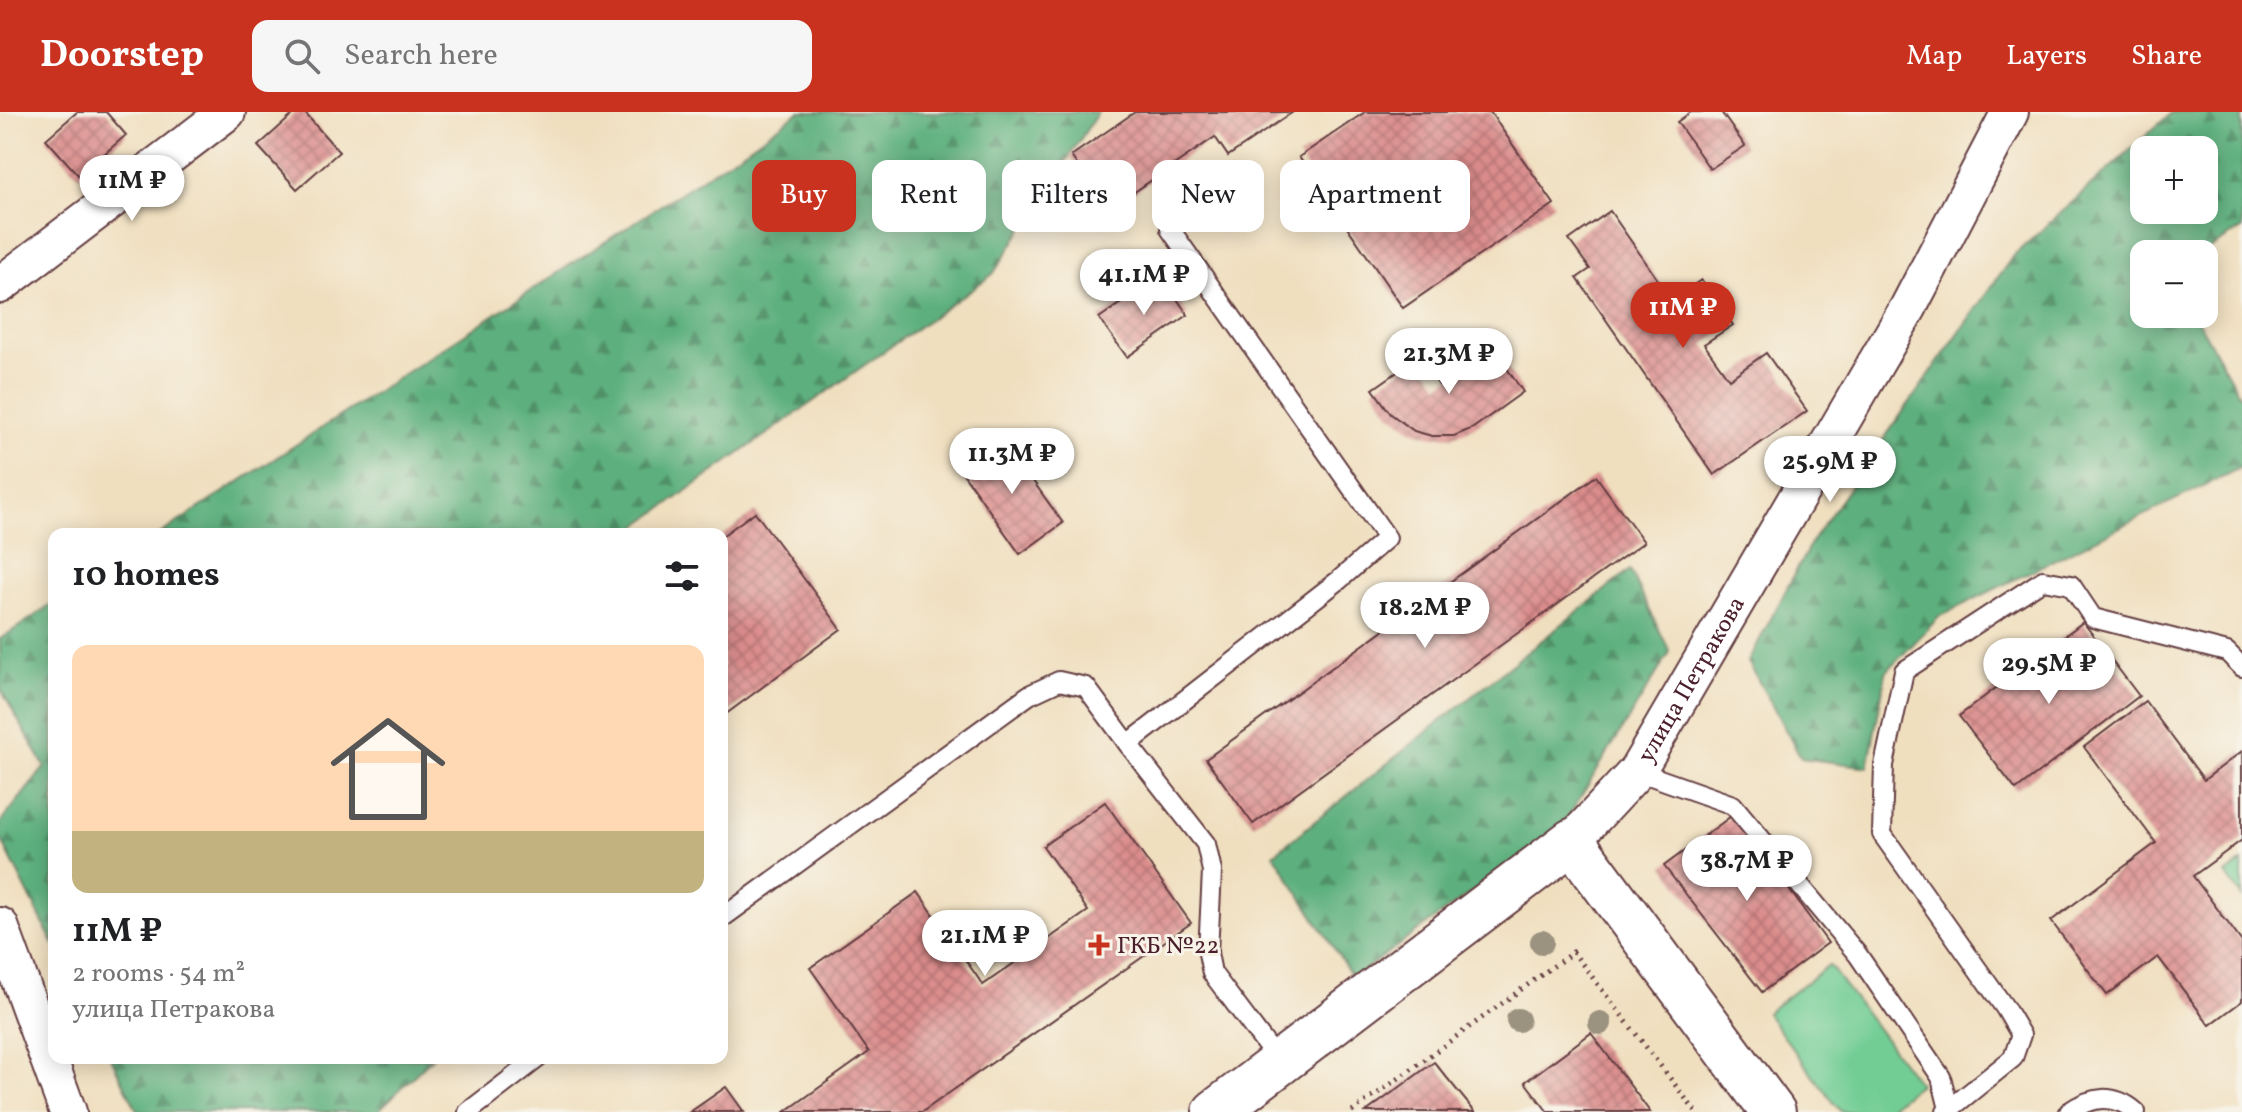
<!DOCTYPE html>
<html lang="en">
<head>
<meta charset="utf-8">
<style>
	:root { --surface:#fff; --page:#f6f6f6; --text:#202124; --muted:#757577; --accent:#c8321e }
	body { margin:0; font-family:Vollkorn,serif; background:var(--page); color:var(--text); height:100vh; display:flex; flex-direction:column; font-size:30px; white-space:nowrap }
	* { box-sizing:border-box; margin:0 }
	p { font-size:26px; color:var(--muted) }
	.icon { flex:none; width:44px; height:44px; fill:none; stroke:currentColor; stroke-width:2; stroke-linecap:round; stroke-linejoin:round }
	.map { position:relative; flex:1; overflow:hidden }
	.side { position:absolute; left:48px; top:416px; width:680px; height:536px; display:flex; flex-direction:column; background:var(--surface); border-radius:16px; box-shadow:0 4px 20px #0003 }
	.side>* { flex:none }
	.top-card { position:absolute; left:752px; top:48px; width:760px; height:72px; display:flex; gap:16px }
	.controls { position:absolute; left:2130px; top:24px; display:grid; gap:16px }
	.controls a { display:grid; place-items:center; width:88px; height:88px; border-radius:16px; background:var(--surface); box-shadow:0 4px 20px #0003; font-size:40px }
	.price { position:absolute; translate:-50% -68px; padding:0 18px; border-radius:28px; background:#fff; color:#222; font-size:26px; line-height:52px; filter:drop-shadow(0 2px 4px #0008) }
	.price::after { content:''; position:absolute; left:50%; top:48px; width:24px; height:18px; margin-left:-12px; background:inherit; clip-path:polygon(0 0,100% 0,50% 100%) }
	.price.current { background:var(--accent); color:#fff }
	ul { padding:0; list-style:none }
	li { display:grid; align-content:center; gap:16px; height:424px; padding:0 24px }
	li span { display:grid; place-items:center; height:248px; border-radius:16px; color:#555 }
	li>.icon { margin-inline-start:auto }
	span .icon { width:144px; height:144px; fill:#fffc; stroke-width:1 }
	li b { font-size:34px }
	h2 { display:flex; justify-content:space-between; align-items:center; height:96px; padding:0 24px; font-size:34px }
	.tag { padding:0 28px; border-radius:16px; background:var(--surface); box-shadow:0 4px 20px #0003; font-size:28px; line-height:72px }
	.tag.current { background:var(--accent); color:#fff }
	header { display:flex; align-items:center; gap:48px; box-sizing:border-box; height:112px; padding:0 40px; background:var(--accent); color:#fff }
	header strong { font-size:38px }
	nav { display:flex; gap:44px; margin-inline-start:auto; font-size:28px }
	.search { width:560px; height:72px; background:var(--page); display:flex; align-items:center; gap:20px; box-sizing:border-box; padding:0 28px; border-radius:16px; color:var(--muted); font-size:30px }
	.map>svg:first-child { display:block }
	.forest { fill:url(#forest-firs); stroke:#546854; stroke-width:2; fill-rule:evenodd }
	.park { fill:#72cd94; stroke:#5e7660; stroke-width:2 }
	.building { fill:url(#building-cross-hatch) }
	.lines { fill:none; stroke-linecap:round; stroke-linejoin:round }
	.service-casing { stroke:#633c41; stroke-width:22 }
	.minor-casing { stroke:#633c41; stroke-width:40 }
	.tertiary-casing { stroke:#633c41; stroke-width:48 }
	.path { stroke:#633c41; stroke-width:5; stroke-dasharray:2 6; stroke-linecap:butt }
	.service { stroke:#fff; stroke-width:18 }
	.minor { stroke:#fff; stroke-width:36 }
	.tertiary { stroke:#fff; stroke-width:44 }
	.tree { fill:#9b927f }
	.poi-dot { fill:#c8321e; stroke:#f7f3e8; stroke-width:3 }
	.labels { text-anchor:middle; stroke-width:6; stroke-linejoin:round; paint-order:stroke }
	.street-label { font-size:24px; fill:#4a1f2b; stroke:#f7f3e8 }
	.poi-label { font-size:24px; fill:#4a1f2b; stroke:#f7f3e8; text-anchor:start }
</style>
</head>
<body>
<header>
<strong>Doorstep</strong>
<div class="search"><svg class="icon" aria-label="search" viewBox="0 0 24 24"><circle cx="10" cy="10" r="6"/><path d="M15 15l6 6"/></svg>Search here</div>
<nav><a>Map</a><a>Layers</a><a>Share</a></nav>
</header>
<div class="map">
<svg width="2242" height="1000" viewBox="0 0 2242 1000">
	<defs>
		<pattern id="forest-firs" width="22" height="20" patternUnits="userSpaceOnUse" patternTransform="scale(2)"><rect width="22" height="20" fill="#5db07e"/><path d="M5 1l3.5 6h-7zM16 11l3.5 6h-7z" fill="#4f8f67"/></pattern>
		<pattern id="building-cross-hatch" width="8" height="8" patternUnits="userSpaceOnUse" patternTransform="scale(2)"><rect width="8" height="8" fill="#db8d8c"/><path d="M0 0l8 8M0 8l8-8" fill="none" stroke="#b47373"/></pattern>
	</defs>
	<rect width="100%" height="100%" fill="#f7f3e8"/>
	<filter id="ink" filterUnits="userSpaceOnUse"><feTurbulence type="fractalNoise" baseFrequency=".0125" numOctaves="2"/><feDisplacementMap in="SourceGraphic" scale="16" xChannelSelector="R" yChannelSelector="G"/><feConvolveMatrix kernelMatrix="1 2 1 2 8 2 1 2 1" color-interpolation-filters="sRGB"/></filter>
	<filter id="wash" filterUnits="userSpaceOnUse"><feTurbulence type="fractalNoise" baseFrequency=".006" numOctaves="4" result="noise"/><feDisplacementMap in="SourceGraphic" scale="32" xChannelSelector="R" yChannelSelector="G"/><feGaussianBlur stdDeviation="1.8" result="paint"/><feColorMatrix in="noise" values="0 0 0 0 0 0 0 0 0 0 0 0 0 0 0 0 0 1.4 0 .05"/><feComposite in="paint" operator="in"/></filter>
	<g filter="url(#wash)">
		<rect width="100%" height="100%" fill="#f0dfbf"/>
		<g class="forest">
			<polygon points="799,0 1098,0 993,162 626,422 160,422 742,40"/>
			<path d="M2172,0H2242V117L2201,142H2144V202H2194L2242,287V355L1940,504L1886,560L1868,655L1801,646L1748,550L1812,429L2013,144ZM2204,38V98H2144V38Z"/>
			<polygon points="1630,458 1670,540 1562,715 1353,866 1274,742"/>
			<polygon points="54,491 54,833 0,725 0,711 45,655 0,576 0,527"/>
			<polygon points="111,946 432,946 377,1000 138,1000"/>
		</g>
		<g class="park">
			<polygon points="2242,750 2242,785 2226,762"/>
			<polygon points="1829,853 1919,972 1883,1000 1841,1000 1766,901"/>
		</g>
		<g id="blocks">
			<g class="building">
				<polygon points="77,0 106,0 126,23 79,64 46,27"/>
				<polygon points="296,0 304,0 339,40 297,77 258,34"/>
				<polygon points="1135,0 1293,0 1228,44 1215,25 1108,98 1071,44"/>
				<polygon points="1365,0 1490,0 1554,92 1403,196 1299,45"/>
				<polygon points="1691,0 1721,0 1745,34 1710,57 1677,10"/>
				<polygon points="1610,99 1672,188 1701,168 1733,213 1704,232 1729,267 1766,241 1807,299 1714,363 1577,166 1590,157 1569,128"/>
				<polygon points="1161,164 1188,203 1127,245 1099,206"/>
				<polygon points="1493,236 1523,280 1473,316 1454,324 1432,324 1414,319 1391,302 1373,277 1419,245 1439,273"/>
				<polygon points="1003,327 1063,411 1020,442 960,357"/>
				<polygon points="1596,364 1644,430 1253,712 1206,647"/>
				<polygon points="755,400 841,517 722,605 722,522 725,520 722,516 722,424"/>
				<polygon points="2083,510 2139,584 2016,678 1959,604"/>
				<polygon points="2145,589 2204,668 2242,639 2242,728 2193,764 2242,830 2242,889 2210,913 2158,845 2107,883 2051,809 2156,731 2084,635"/>
				<polygon points="1105,690 1191,811 922,1000 785,1000 869,940 810,856 918,780 983,873 1088,799 1043,734"/>
				<polygon points="1734,702 1828,831 1762,880 1664,754"/>
				<polygon points="1591,921 1650,1000 1548,1000 1525,970"/>
				<polygon points="1434,950 1475,1000 1366,1000"/>
				<polygon points="726,975 744,1000 690,1000"/>
			</g>
		</g>
	</g>
	<g filter="url(#ink)">
		<use href="#blocks" fill-opacity="0" stroke="#633c41" stroke-width="2"/>
		<g class="lines">
			<g class="service-casing">
				<g id="service">
					<polyline points="1128,632 1206,732 1212,759 1208,841 1212,861 1279,950"/>
					<polyline points="1637,659 1733,693 1858,843 1941,965 1949,997"/>
					<polyline points="722,806 1029,583 1059,569 1086,575 1128,632 1339,468 1387,426 1170,117"/>
					<polyline points="468,1000 538,946"/>
					<polyline points="1946,1000 2013,946 2021,923 2005,896 1882,722 1884,653 1904,559 2043,468 2071,473 2093,506 2227,540 2242,555"/>
					<path d="M2069,1000C2091,984 2114,981 2136,1000"/>
				</g>
			</g>
			<g class="minor-casing">
				<g id="minor">
					<polyline points="0,173 227,0"/>
					<path id="s1" d="M1572,729L1637,659L1908,196L2010,0"/>
					<polyline points="0,814 68,1000"/>
				</g>
			</g>
			<g class="tertiary-casing">
				<polyline id="tertiary" points="1215,1000 1572,729 1773,1000"/>
			</g>
			<polyline class="path" points="1352,1000 1573,840 1696,1000"/>
			<use href="#service" class="service"/>
			<use href="#minor" class="minor"/>
			<use href="#tertiary" class="tertiary"/>
		</g>
		<g class="tree">
			<circle cx="1542" cy="830" r="12"/>
			<circle cx="1518" cy="908" r="12"/>
			<circle cx="1600" cy="911" r="12"/>
		</g>
	</g>
	<path class="poi-dot" d="M1095 821h8v8h8v8h-8v8h-8v-8h-8v-8h8z"/>
	<g class="labels">
		<g class="street-label">
			<text dy="8" stroke="none"><textPath href="#s1" startOffset="202">улица Петракова</textPath></text>
		</g>
		<g class="poi-label">
			<text x="1117" y="841">ГКБ №22</text>
		</g>
	</g>
</svg>
<div class="controls">
<a>+</a>
<a>−</a>
</div>
<b class="price" style="left:132px;top:111px">11M ₽</b>
<b class="price" style="left:1144px;top:205px">41.1M ₽</b>
<b class="price current" style="left:1683px;top:238px">11M ₽</b>
<b class="price" style="left:1449px;top:284px">21.3M ₽</b>
<b class="price" style="left:1012px;top:384px">11.3M ₽</b>
<b class="price" style="left:1830px;top:392px">25.9M ₽</b>
<b class="price" style="left:1425px;top:538px">18.2M ₽</b>
<b class="price" style="left:2049px;top:594px">29.5M ₽</b>
<b class="price" style="left:1747px;top:791px">38.7M ₽</b>
<b class="price" style="left:985px;top:866px">21.1M ₽</b>
<div class="top-card">
<a class="tag current">Buy</a>
<a class="tag">Rent</a>
<a class="tag">Filters</a>
<a class="tag">New</a>
<a class="tag">Apartment</a>
</div>
<section class="side">
<h2>10 homes<svg class="icon" aria-label="filters" viewBox="0 0 24 24"><path d="M4 7h16M4 17h16"/><circle cx="9" cy="7" r="2"/><circle cx="15" cy="17" r="2"/></svg></h2>
<ul>
<li><span style="background:linear-gradient(#ffd9b3 75%,#c2b280 0)"><svg class="icon" aria-label="home" viewBox="0 0 24 24"><path d="M3 11l9-7 9 7M6 9v11h12V9"/></svg></span><div><b>11M ₽</b><p>2 rooms · 54 m²</p><p>улица Петракова</p></div></li>
</ul>
</section>
</div>
</body>
</html>
